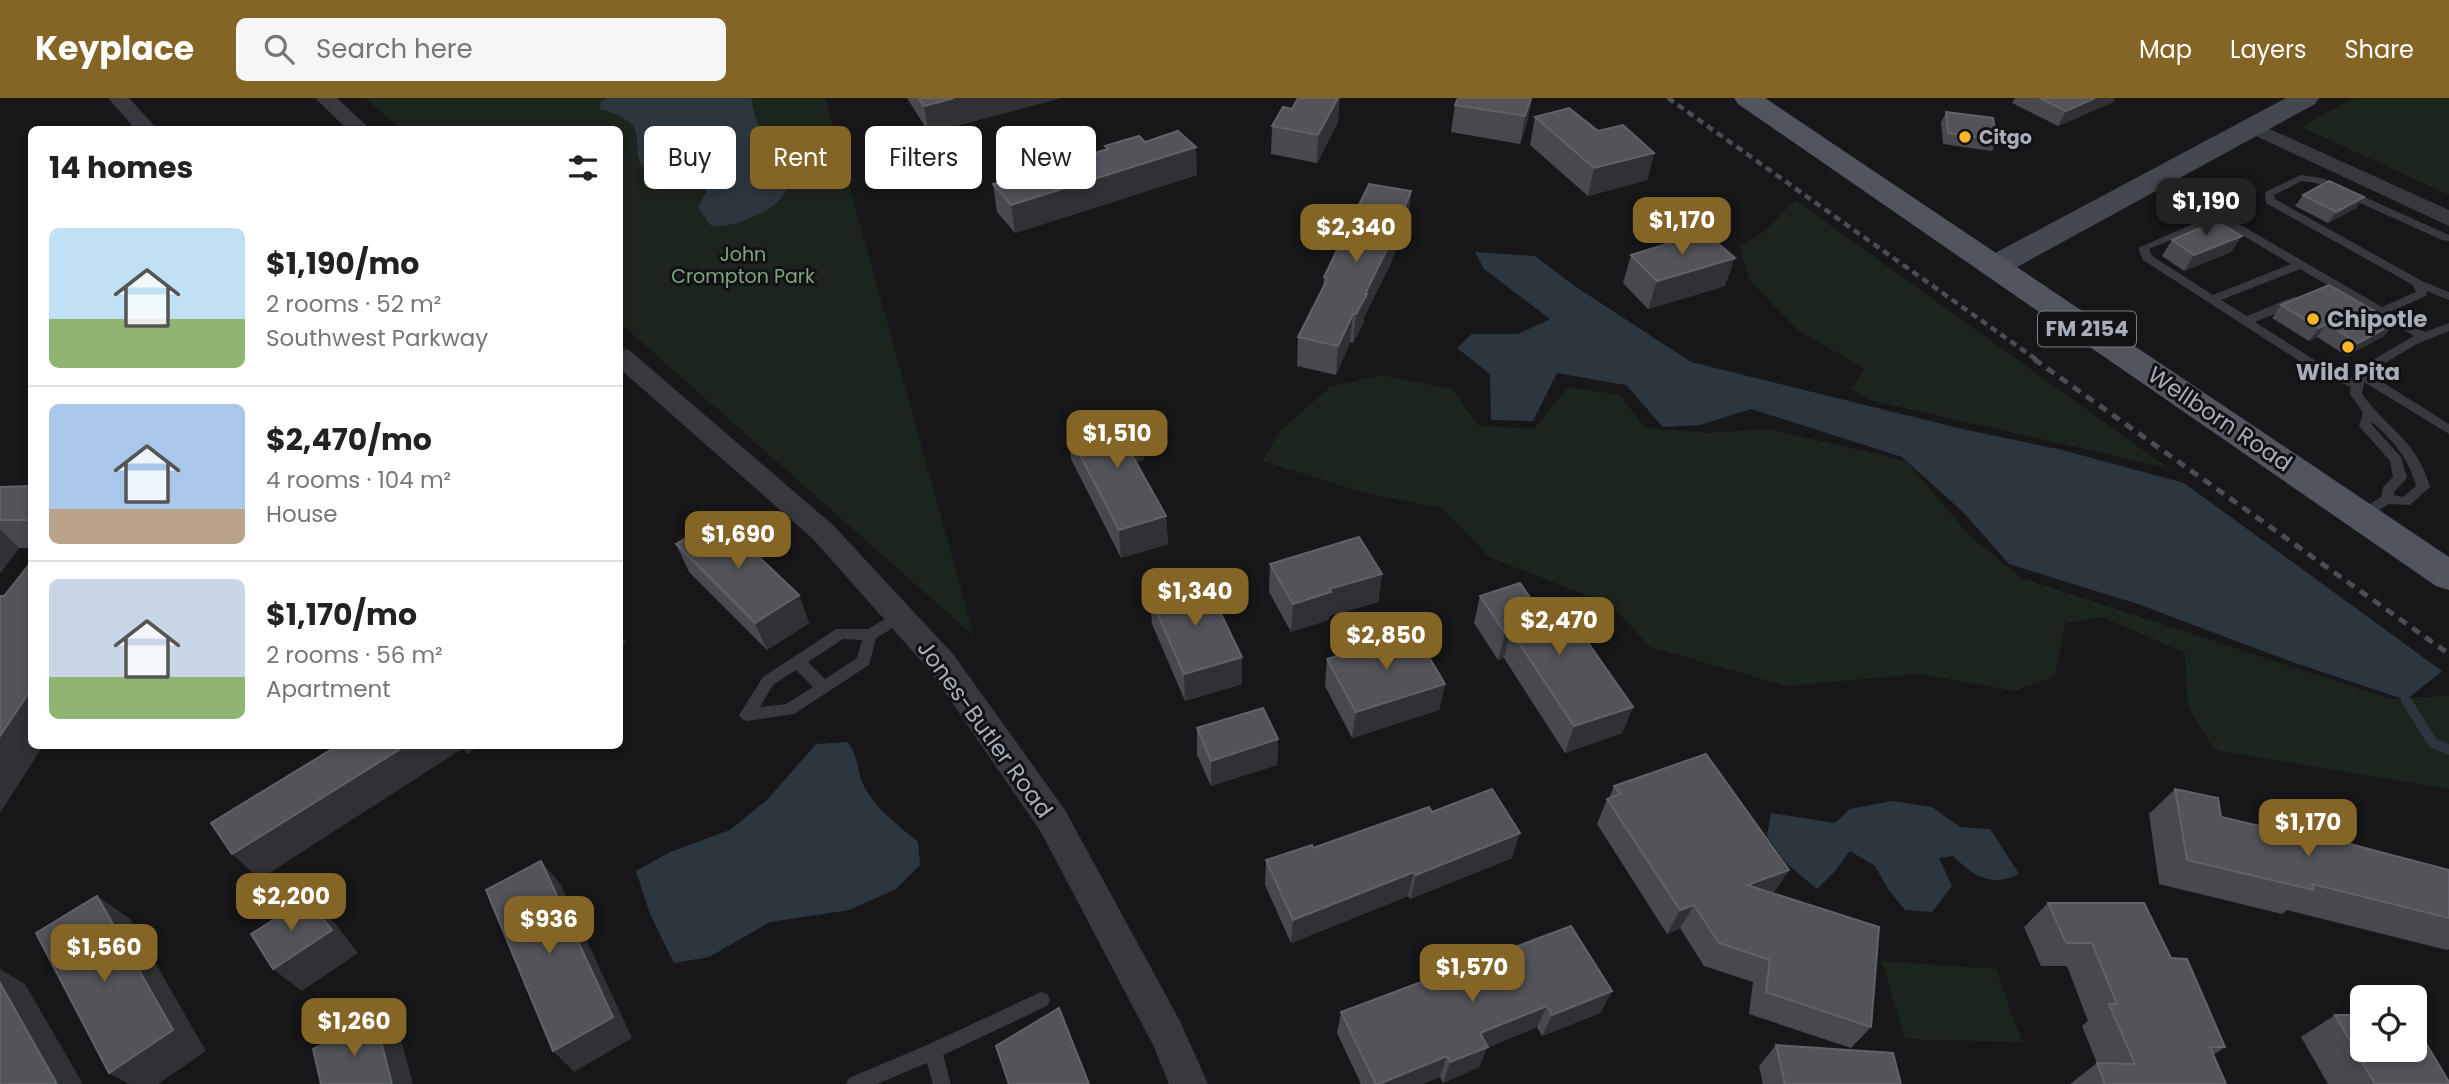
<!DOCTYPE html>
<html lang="en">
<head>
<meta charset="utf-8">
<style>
	:root { --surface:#fff; --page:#f6f6f6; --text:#222; --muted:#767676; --line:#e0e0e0; --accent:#856525 }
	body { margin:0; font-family:Poppins,sans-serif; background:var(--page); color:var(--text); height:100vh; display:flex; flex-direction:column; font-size:26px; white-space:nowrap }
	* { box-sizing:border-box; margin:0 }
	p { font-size:23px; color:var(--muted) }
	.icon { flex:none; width:38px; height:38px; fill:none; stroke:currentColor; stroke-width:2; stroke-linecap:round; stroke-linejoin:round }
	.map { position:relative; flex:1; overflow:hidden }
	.drawer { position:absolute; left:28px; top:28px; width:595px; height:623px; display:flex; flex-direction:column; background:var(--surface); border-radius:10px; box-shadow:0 4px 10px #0003 }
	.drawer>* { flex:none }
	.guide { position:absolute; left:644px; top:28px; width:665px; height:63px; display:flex; gap:14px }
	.fabs { position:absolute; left:2350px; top:887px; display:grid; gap:14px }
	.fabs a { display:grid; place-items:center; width:77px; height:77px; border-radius:10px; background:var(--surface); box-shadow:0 4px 10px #0003; font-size:35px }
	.price { position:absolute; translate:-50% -60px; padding:0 16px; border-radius:14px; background:var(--accent); color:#fff; font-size:23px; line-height:46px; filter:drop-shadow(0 2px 4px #0008) }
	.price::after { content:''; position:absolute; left:50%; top:42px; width:21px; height:16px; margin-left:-10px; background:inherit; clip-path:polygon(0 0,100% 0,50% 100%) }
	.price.active { background:#222; color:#fff }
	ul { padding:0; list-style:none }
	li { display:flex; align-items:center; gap:21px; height:175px; padding:0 21px }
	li+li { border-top:2px solid var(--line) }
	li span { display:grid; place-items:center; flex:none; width:196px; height:140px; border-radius:10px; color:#555 }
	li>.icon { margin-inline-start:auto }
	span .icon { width:84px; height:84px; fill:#fffc; stroke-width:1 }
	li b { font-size:30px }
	h2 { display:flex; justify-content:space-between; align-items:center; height:84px; padding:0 21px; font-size:30px }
	.tag { padding:0 24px; border-radius:10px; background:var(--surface); box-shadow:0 4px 10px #0003; font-size:24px; line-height:63px }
	.tag.active { background:var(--accent); color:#fff }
	header { display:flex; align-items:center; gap:42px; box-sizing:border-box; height:98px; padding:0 35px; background:var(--accent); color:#fff }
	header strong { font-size:33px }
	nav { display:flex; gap:38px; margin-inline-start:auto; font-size:24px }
	.search { width:490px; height:63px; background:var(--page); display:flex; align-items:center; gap:18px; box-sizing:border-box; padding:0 24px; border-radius:10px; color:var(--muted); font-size:26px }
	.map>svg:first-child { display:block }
	.green { fill:#1c251d }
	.water { fill:#2b363e }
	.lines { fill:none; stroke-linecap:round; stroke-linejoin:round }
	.stream { stroke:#2b363e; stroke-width:10 }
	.service { fill:#37393e; fill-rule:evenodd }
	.minor { fill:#37393e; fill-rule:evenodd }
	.secondary { fill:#45484f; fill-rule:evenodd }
	.primary { fill:#53555e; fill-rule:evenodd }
	.rail-far1 { stroke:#4a4d54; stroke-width:4.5; stroke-dasharray:7 5; stroke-linecap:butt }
	.rail { stroke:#4a4d54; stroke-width:5; stroke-dasharray:9 7; stroke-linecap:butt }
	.wall { fill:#48494e }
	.shaded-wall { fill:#303134 }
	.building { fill:#53545a; stroke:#606269; stroke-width:2 }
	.poi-dot { fill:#ffb629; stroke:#121214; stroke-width:2.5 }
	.labels { text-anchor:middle; stroke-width:6; stroke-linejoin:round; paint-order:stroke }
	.far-poi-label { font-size:19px; font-weight:bold; fill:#a8adba; stroke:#121214; text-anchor:start }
	.far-park-label { font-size:19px; fill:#7da780; stroke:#121214 }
	.shield { fill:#121214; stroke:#7b7e88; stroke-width:2 }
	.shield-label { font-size:21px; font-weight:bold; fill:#a8adba }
	.poi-label { font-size:23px; font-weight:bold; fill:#a8adba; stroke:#121214; text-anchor:start }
	.street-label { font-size:23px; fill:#a8adba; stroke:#121214 }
</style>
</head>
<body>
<header>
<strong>Keyplace</strong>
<div class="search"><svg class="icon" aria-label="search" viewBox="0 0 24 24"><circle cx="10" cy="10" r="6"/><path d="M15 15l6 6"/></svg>Search here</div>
<nav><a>Map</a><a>Layers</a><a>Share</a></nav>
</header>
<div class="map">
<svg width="2449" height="986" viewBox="0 0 2449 986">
	<rect width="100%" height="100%" fill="#171719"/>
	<g class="green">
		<polygon points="365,0 825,0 974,538 620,225 620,32 401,31"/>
		<polygon points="2354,0 2449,0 2449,97 2301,29"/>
		<polygon points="1795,102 2168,370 1869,302 1851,290 1865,271 1798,232 1750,183 1739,148 1764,134"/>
		<polygon points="1381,277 1452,291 1479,328 1534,331 1568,289 1620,297 1645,330 1706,335 1769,331 1906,363 1969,437 2021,480 2390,601 2449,598 2449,691 2214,652 2188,609 2185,555 2102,519 2065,525 2055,578 2015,593 1919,576 1787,588 1650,549 1613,508 1489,459 1442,410 1369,396 1262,363 1280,333 1330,289"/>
		<polygon points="1882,863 1996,871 2022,944 1905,941"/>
	</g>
	<g class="water">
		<path d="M607,0H751C753,7 754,15 756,21C771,55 814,89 761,115C744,123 729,130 710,127L698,110L706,94V88C695,83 690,88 680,89C672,90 657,82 650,76C619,51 663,28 600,11L601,4Z"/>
		<polygon points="1475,154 1535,158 1573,187 1691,264 1962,331 2062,352 2184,385 2442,573 2406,602 2284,561 2138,506 2009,466 1964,415 1902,359 1751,311 1700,327 1663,329 1626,287 1557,275 1533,323 1491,322 1490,276 1457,250 1472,236 1518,236 1550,221 1484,171"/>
		<path d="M848,644C860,662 856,670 863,686C874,710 898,727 918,744L920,767L896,791L849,812L770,824L709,859L674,865L650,816L636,773L670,754L730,732L768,701L816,646Z"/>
		<path d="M1892,703L1932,709L1960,729L1990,731L2019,776C1990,790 1974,778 1953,758L1939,760L1952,788L1932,814L1905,812L1888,791L1875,768L1850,753L1835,773L1817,791L1786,765L1767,738L1771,715L1835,725L1850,711Z"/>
	</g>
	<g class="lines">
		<polyline class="stream" points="2406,602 2433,645 2449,652"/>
		<g class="service">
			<path d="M2301,77L2322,80L2449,137V143L2442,142L2316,85L2302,83L2274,97L2275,101L2422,183L2449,194V202L2427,193L2426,198L2390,214L2425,234L2449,225V233L2417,246L2368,275L2449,326V336L2364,284L2362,296C2387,331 2417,342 2430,389L2410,407L2389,406L2361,423L2356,421L2354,418L2356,415L2381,399L2383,389L2393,379L2390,363L2359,328L2363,315L2350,296L2351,289L2318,275L2143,162L2138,150L2209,119L2232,122L2382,209L2416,194L2413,187L2266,105L2265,94ZM2214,124L2225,127L2291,166L2213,197L2152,158L2149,151ZM2300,171L2414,238L2355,272L2352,280L2326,269L2255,224L2301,205V199H2293L2247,218L2221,202ZM2372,324C2393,342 2409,361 2416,388L2403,399L2394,397V394L2407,380L2401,359L2372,327Z"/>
			<path d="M899,513L904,515L906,519L904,523L876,540L869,567L794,616L747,623L742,621L739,617L763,579L836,531H868ZM843,541L862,542L857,560L825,581L808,564ZM796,572L813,589L786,606L760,609L773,587Z"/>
			<polygon points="1041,894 1047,896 1050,902 1047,908 943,957 951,986 933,986 927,965 877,986 846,986 849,980 927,947"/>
		</g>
		<g class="minor">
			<polygon points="108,0 129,0 158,32 136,32"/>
			<polygon points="315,0 337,0 371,32 348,32"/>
			<polygon points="2252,23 2449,112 2449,128 2245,33 2241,29 2245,25"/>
			<polygon points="620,250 629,252 833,427 953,556 1065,712 1180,923 1208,986 1169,986 1154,949 1041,734 931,574 813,441 620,271"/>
		</g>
		<polygon class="secondary" points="2286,0 2319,0 2315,6 2006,175 1995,177 1984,175 1980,168 1984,161"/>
		<polygon class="primary" points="1734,0 1765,0 2449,459 2449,492 2436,488 1738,6"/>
		<polyline class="rail-far1" points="1668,0 2037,262"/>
		<polyline class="rail" points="2034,261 2449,556"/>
	</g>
	<g class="wall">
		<polygon points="907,0 1061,0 929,35"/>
		<polygon points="1532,0 1527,24 1520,46 1451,34 1455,7"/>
		<polygon points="2015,0 2115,0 2113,4 2058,28 2012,5"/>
		<polygon points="1946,14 1997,42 1992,53 1943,46 1941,25"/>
		<polygon points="1535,19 1598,33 1654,55 1647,82 1588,98 1530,47"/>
		<polygon points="1338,24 1317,65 1271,56 1272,28"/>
		<polygon points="1145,44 1197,77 1015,135 997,114 993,86 1106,52 1105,48"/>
		<polygon points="1411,93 1408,122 1389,169 1364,219 1364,224 1353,245 1350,244 1336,277 1297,268 1298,239 1323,190 1324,179"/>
		<polygon points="2303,97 2356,110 2328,125 2295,108"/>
		<polygon points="2172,142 2231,154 2184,173 2162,158"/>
		<polygon points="1631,157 1725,188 1648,211 1623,185"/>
		<polygon points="2281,207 2384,238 2347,258 2317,239 2309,243 2272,220"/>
		<polygon points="1067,332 1143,334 1144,362 1136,364 1166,418 1168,446 1121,460 1071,361"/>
		<polygon points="32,388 32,450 19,450 0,475 0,389"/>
		<polygon points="676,446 799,497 809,525 767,552 689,474"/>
		<polygon points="1270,466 1382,476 1378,504 1329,518 1328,522 1291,534 1269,494"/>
		<polygon points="1480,498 1550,529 1633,609 1622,635 1565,655 1504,560 1498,562 1474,525"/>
		<polygon points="1150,499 1242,559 1242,586 1185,603 1152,526"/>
		<polygon points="1327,561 1445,586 1439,612 1352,640 1325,588"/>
		<polygon points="1197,630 1278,641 1277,667 1211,688 1197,657"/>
		<polygon points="1614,688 1789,772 1773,795 1871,929 1851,950 1749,916 1753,884 1704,868 1680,830 1667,836 1597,726 1607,701 1609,700"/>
		<polygon points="2175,691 2221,719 2315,741 2319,738 2449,772 2449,851 2447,852 2287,812 2282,816 2159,786 2149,716"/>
		<polygon points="1432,714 1512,760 1410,801 1408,798 1291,845 1265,787 1266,762 1313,750"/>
		<polygon points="2048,805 2171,860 2225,949 2213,957 2226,986 2070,986 2097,965 2082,928 2088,923 2067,868 2041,868 2024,829"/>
		<polygon points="1612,893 1600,915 1542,938 1537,929 1487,950 1479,969 1443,985 1440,979 1422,986 1361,986 1337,935 1341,914"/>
		<polygon points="2335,917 2449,986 2328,986 2301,939"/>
		<polygon points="1776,947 1901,986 1763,986 1759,968"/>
	</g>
	<g class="shaded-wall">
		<polygon points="954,0 1061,0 929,35 924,8"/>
		<polygon points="1338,0 1340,0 1338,24 1317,65 1318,37"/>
		<polygon points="1532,0 1527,24 1520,46 1525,18"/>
		<polygon points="2095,0 2115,0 2113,4 2058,28 2066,13"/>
		<polygon points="1196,49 1197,77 1015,135 1011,107"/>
		<polygon points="1654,55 1647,82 1588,98 1594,70"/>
		<polygon points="1411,93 1408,122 1389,169 1364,219 1364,224 1353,245 1356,216"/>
		<polygon points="2364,99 2356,110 2328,125 2336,114"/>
		<polygon points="2242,138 2231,154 2184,173 2194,157"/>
		<polygon points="1735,160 1725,188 1648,211 1657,183"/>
		<polygon points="1353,216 1350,244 1336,277 1338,248"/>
		<polygon points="2395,225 2384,238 2347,258 2358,245"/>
		<polygon points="2327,226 2317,239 2309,243 2319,230"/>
		<polygon points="1143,334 1144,362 1124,367 1122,339"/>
		<polygon points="1166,418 1168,446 1121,460 1119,432"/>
		<polygon points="0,431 19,450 0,475"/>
		<polygon points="1382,476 1378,504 1329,518 1328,522 1291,534 1293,506 1329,491"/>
		<polygon points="799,497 809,525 767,552 755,525"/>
		<polygon points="1511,533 1504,560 1498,562 1505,535"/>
		<polygon points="620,534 626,545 620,550"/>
		<polygon points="1242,559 1242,586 1185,603 1184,576"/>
		<polygon points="1445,586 1439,612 1352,640 1356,614"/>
		<polygon points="32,590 32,648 43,648 0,715 0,638"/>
		<polygon points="1633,609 1622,635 1565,655 1574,628"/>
		<polygon points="1278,641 1277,667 1211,688 1211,663"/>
		<polygon points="405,648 459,648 462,651 260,781 232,756"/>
		<polygon points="460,648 479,648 467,656"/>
		<polygon points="1520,735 1512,760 1410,801 1416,777"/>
		<polygon points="541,763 561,787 632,940 574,974 553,953"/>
		<polygon points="1789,772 1773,796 1747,787"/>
		<polygon points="1414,774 1408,798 1291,845 1293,822"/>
		<polygon points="97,798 130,821 206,953 158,986 129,986 109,975"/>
		<polygon points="307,801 334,824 358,855 302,893 273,871"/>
		<polygon points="1694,807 1680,830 1667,836 1680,812"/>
		<polygon points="0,871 25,886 83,986 57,986 0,885"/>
		<polygon points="1612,893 1600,915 1542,938 1552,917"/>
		<polygon points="1547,908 1537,929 1487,950 1479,969 1443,985 1450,964 1480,935"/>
		<polygon points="375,920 401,942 413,986 392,986"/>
		<polygon points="1447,958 1440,979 1422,986 1379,986"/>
	</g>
	<g class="building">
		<polygon points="919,0 954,0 924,8"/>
		<polygon points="1298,0 1338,0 1318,37 1272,28 1283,9 1292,11"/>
		<polygon points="1458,0 1531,0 1525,18 1455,7"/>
		<polygon points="2040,0 2095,0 2066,13"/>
		<polygon points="1569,10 1598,33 1623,27 1654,55 1594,70 1535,19"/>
		<polygon points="1946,14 1993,20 1997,42 1948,35"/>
		<polygon points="1178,33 1196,49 1011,107 993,86 1108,51 1105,48 1139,38 1145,44"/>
		<polygon points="2329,83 2364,99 2336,114 2303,97"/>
		<polygon points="1369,86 1411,93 1392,141 1365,196 1367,196 1356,216 1353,216 1338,248 1298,239 1328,180 1324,179"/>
		<polygon points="2216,123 2242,138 2194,157 2172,142"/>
		<polygon points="1705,134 1735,160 1657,183 1631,157"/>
		<polygon points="2329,187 2395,225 2358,245 2327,226 2319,230 2281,207"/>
		<polygon points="1134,315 1143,334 1122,339 1166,418 1119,432 1067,332"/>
		<polygon points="32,388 32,422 0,422 0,389"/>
		<polygon points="719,421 799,497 755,525 676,446"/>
		<polygon points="1359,439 1382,476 1329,491 1331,494 1293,506 1270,466"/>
		<polygon points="32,463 32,590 0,638 0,498 4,498"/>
		<polygon points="1205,483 1242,559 1184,576 1150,499"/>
		<polygon points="1520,485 1550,529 1572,522 1633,609 1574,628 1511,533 1505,535 1480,498"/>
		<polygon points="1414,534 1445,586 1356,614 1327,561"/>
		<polygon points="1263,610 1278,641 1211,663 1197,630"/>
		<polygon points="337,648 405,648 232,756 211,725"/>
		<polygon points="1706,656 1789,772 1747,787 1879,829 1871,929 1766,894 1770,862 1719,845 1694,807 1680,812 1607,701 1620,696 1614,688"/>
		<polygon points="1492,691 1520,735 1416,777 1414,774 1293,822 1266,762 1312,747 1313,750 1429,709 1432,714"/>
		<polygon points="2175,691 2218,700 2221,719 2320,742 2319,738 2449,772 2449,820 2312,786 2314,792 2187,762"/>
		<polygon points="541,763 613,919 553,953 486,792"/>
		<polygon points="97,798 173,932 109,975 36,835"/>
		<polygon points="307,801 332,832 273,871 251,836"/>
		<polygon points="2048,805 2144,805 2171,860 2187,861 2225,949 2210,949 2226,986 2105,986 2097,965 2135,966 2109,906 2117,906 2092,845 2066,845"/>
		<polygon points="1571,828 1612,893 1552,917 1547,908 1480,935 1488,949 1450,964 1447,958 1379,986 1376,986 1341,914"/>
		<polygon points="0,885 57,986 0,986"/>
		<polygon points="1059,910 1089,986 1009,986 996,948"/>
		<polygon points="2335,917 2362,917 2362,952 2415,952 2415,927 2449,984 2449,986 2375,986"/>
		<polygon points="375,920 392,986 321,986 313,951"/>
		<polygon points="1776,947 1893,955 1901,986 1785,986"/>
	</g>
	<g class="poi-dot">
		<circle cx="1965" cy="39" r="7"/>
		<circle cx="2313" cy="221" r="7"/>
		<circle cx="2348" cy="249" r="7"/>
	</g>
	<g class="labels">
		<g class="far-poi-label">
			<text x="1979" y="46">Citgo</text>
		</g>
		<g class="far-park-label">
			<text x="743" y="163">John<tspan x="743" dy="22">Crompton Park</tspan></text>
		</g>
		<rect class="shield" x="2038" y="213.5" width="98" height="35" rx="5"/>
		<g class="shield-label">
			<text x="2087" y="238">FM 2154</text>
		</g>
		<g class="poi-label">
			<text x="2327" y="229">Chipotle</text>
			<text x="2348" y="282" text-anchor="middle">Wild Pita</text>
		</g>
		<g class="street-label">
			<text transform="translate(2220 321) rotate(34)" y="8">Wellborn Road</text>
			<text transform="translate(985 631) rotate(54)" y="8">Jones-Butler Road</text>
		</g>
	</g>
</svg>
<div class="fabs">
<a><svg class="icon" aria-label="locate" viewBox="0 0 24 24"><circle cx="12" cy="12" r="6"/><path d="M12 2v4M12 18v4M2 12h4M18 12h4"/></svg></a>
</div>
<b class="price active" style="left:2206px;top:140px">$1,190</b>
<b class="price" style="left:1682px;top:159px">$1,170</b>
<b class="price" style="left:1356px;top:166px">$2,340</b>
<b class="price" style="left:1117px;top:372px">$1,510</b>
<b class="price" style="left:738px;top:473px">$1,690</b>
<b class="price" style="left:1195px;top:530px">$1,340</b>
<b class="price" style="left:1559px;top:559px">$2,470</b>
<b class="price" style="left:1386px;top:574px">$2,850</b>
<b class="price" style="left:2308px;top:761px">$1,170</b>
<b class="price" style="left:291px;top:835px">$2,200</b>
<b class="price" style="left:549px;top:858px">$936</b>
<b class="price" style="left:104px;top:886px">$1,560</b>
<b class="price" style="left:1472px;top:906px">$1,570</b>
<b class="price" style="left:354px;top:960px">$1,260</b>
<div class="guide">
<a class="tag">Buy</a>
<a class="tag active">Rent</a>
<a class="tag">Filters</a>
<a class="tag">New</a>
</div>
<section class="drawer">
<h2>14 homes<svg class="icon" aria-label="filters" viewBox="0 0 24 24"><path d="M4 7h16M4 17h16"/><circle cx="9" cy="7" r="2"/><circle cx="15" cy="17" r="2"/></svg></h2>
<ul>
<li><span style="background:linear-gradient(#bfe0f5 65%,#8fb573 0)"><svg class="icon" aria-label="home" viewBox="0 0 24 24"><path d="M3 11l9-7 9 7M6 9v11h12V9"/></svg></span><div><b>$1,190/mo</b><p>2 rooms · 52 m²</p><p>Southwest Parkway</p></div></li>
<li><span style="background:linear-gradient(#a9c7e8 75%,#b9a48a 0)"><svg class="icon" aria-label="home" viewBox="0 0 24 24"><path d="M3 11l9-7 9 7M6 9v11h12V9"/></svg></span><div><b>$2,470/mo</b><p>4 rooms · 104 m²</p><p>House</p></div></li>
<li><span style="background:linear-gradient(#c9d6e8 70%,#8fb573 0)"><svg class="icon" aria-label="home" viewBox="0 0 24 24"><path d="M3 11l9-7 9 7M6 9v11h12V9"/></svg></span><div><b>$1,170/mo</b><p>2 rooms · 56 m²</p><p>Apartment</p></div></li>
</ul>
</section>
</div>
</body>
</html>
